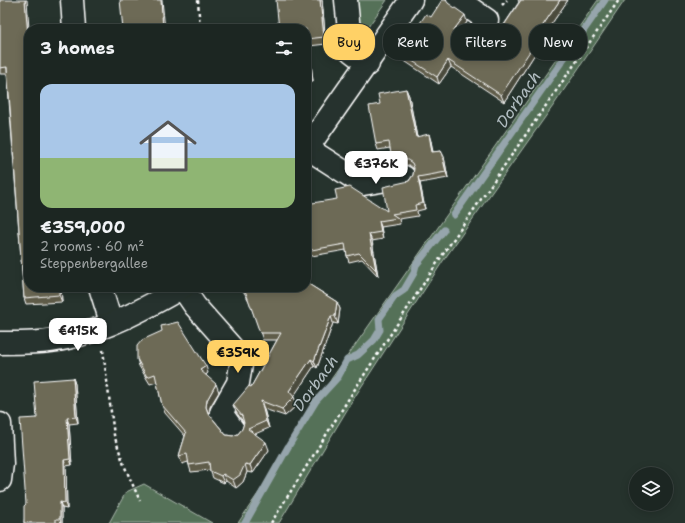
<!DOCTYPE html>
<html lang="en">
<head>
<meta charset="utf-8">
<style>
	:root { --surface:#1c2622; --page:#29322f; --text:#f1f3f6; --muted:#a0a5a5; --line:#3a4340; --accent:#ffd166 }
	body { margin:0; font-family:"Shantell Sans",sans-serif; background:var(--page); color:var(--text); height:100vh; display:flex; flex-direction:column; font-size:15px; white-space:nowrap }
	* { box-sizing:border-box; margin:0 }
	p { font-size:13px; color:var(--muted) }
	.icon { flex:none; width:22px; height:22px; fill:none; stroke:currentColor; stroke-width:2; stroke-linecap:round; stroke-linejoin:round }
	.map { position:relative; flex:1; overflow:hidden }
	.panel { position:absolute; left:24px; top:24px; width:287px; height:268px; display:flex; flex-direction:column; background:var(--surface); border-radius:16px; box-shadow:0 2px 10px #0003,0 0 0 1px var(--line) }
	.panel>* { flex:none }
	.guide { position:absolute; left:323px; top:24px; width:302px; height:36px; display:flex; gap:8px }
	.buttons { position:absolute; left:629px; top:467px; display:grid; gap:8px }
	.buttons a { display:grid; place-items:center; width:44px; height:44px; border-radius:50%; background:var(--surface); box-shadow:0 2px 10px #0003,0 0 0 1px var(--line); font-size:20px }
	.price { position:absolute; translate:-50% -34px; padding:0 9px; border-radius:8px; background:#fff; color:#222; font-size:13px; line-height:26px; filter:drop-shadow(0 1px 2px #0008) }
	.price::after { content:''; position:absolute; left:50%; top:24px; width:12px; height:9px; margin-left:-6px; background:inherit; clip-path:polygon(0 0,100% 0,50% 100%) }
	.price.current { background:var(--accent); color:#111 }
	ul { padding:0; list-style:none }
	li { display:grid; align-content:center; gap:8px; height:212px; padding:0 16px }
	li+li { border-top:1px solid var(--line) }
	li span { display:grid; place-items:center; height:124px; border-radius:12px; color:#555 }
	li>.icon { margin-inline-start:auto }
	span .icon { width:72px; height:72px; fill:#fffc; stroke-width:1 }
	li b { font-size:17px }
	h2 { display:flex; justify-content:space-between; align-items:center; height:48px; padding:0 16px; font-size:17px }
	.tag { padding:0 14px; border-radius:16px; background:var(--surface); box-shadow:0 2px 10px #0003,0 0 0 1px var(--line); font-size:14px; line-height:36px }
	.tag.current { background:var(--accent); color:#111 }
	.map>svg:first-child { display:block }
	.green { fill:#547158; stroke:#aab8ac }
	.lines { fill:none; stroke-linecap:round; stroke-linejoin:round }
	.stream { stroke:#96a5ac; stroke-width:7 }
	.minor-casing { stroke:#fff; stroke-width:25 }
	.path { stroke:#fff; stroke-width:2.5; stroke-dasharray:3 3; stroke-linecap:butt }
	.minor { stroke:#26332d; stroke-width:22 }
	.wall { fill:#5e5c4a; stroke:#fff }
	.shaded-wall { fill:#4c4b3c; stroke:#fff }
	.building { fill:#6d6b56; stroke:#fff }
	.labels { text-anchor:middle; stroke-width:3; stroke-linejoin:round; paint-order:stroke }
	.water-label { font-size:16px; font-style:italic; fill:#b0bcc0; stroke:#26332d }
</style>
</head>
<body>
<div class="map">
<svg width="685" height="523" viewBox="0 0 685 523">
	<rect width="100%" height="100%" fill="#26332d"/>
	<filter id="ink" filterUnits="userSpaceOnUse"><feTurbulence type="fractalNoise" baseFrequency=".025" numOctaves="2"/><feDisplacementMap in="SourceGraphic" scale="8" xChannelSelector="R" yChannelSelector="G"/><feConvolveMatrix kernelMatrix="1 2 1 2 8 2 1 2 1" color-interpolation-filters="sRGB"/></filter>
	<g filter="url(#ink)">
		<g class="green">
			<polygon points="354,0 387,0 356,44"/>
			<polygon points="598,0 625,0 553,106 443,261 356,395 279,523 238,523 279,463 332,378"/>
			<polygon points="144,484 212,523 109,523 126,492"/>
		</g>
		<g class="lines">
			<g class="stream">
				<polyline points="454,215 605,0"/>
				<polyline points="245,523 288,447 316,401 338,377 347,360 358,355 374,340 380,330 379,319 395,296 404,290 414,273 416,265 444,230"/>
			</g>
			<g class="minor-casing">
				<g id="minor">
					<polyline points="72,0 74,29"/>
					<polyline points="346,0 351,51 368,64"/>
					<polyline points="458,0 487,20"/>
					<polyline points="307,148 363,184 404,177"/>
					<polyline points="306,150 411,0"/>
					<polyline points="100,287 111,322"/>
					<polyline points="182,287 195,306 242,359 238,383 221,413 234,431"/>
					<path d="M0,343C22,343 45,343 67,338C106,330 148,307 183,287"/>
					<polyline points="0,424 2,464 0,480"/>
				</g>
			</g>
			<g class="path">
				<polyline points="198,0 200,29"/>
				<polyline points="502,5 507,0"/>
				<polyline points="487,42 489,53"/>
				<polyline points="103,350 114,435 124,465 140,501"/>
				<polyline points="271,523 353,392 439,260 619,0"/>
			</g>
			<use href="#minor" class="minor"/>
		</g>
		<g class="wall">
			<polygon points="0,0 29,287 61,287 62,302 26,304 24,298 7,74 0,74"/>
			<polygon points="322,0 326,44 309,46 313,81 306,82 306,29"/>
			<polygon points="518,0 568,0 539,42 540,46 504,102 451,67 439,84 403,60 400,53 431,17 448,3 467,22 458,35 486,52 519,2"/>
			<polygon points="406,89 409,96 417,137 431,141 433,152 441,151 444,157 448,178 420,183 425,209 417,211 418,216 399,219 400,224 381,227 383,239 372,241 378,276 362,259 349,262 347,256 346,250 306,257 306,204 387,211 413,175 414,169 409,165 395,166 392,160 390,148 378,150 376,144 380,104"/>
			<polygon points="310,285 337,302 340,309 338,324 333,323 317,368 314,366 293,397 297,405 285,416 264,409 269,428 255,434 269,450 253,473 247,472 243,482 236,488 226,481 224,483 213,478 210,470 191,472 188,462 182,464 179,456 185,436 165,413 162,405 157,382 150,384 139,366 137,359 208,373 206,375 219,392 210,407 209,414 226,435 233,436 238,434 242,429 244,423 236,412 233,405 251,387 277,340 263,340 249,301 241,287 306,287"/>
			<polygon points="73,378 75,384 78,423 69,424 72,465 66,466 67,509 62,508 62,523 24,523 26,504"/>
		</g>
		<g class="shaded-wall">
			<polygon points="25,0 27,0 29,29 29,48"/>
			<polygon points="161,0 162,0 165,29 163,29"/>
			<polygon points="320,0 322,0 326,44 324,37"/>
			<polygon points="560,0 568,0 539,42 540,46 504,102 501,95 535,37"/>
			<polygon points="465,15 467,22 456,38 453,31"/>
			<polygon points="307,39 309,46 313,81 311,74"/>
			<polygon points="448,60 451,67 439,84 437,77"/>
			<polygon points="406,89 409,96 418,143 416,137"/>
			<polygon points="429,134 431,141 434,159 432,152"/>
			<polygon points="441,151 444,157 448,178 446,172"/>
			<polygon points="418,177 420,183 425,209 423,203"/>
			<polygon points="379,221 381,227 383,239 381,232"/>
			<polygon points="369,234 372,241 378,276 376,270"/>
			<polygon points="59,287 61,287 62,302 59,295"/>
			<polygon points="337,302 340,309 338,324 335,316"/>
			<polygon points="331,316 333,323 317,368 314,361"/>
			<polygon points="311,359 314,366 292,399 289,391"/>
			<polygon points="206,366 208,373 203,377 200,370"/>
			<polygon points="73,378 75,384 78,423 76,417"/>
			<polygon points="216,384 219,392 210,407 209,414 206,407 207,400"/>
			<polygon points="294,397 297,405 285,416 282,409"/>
			<polygon points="261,401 264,409 269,428 266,421"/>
			<polygon points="67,418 69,424 72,465 70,459"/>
			<polygon points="266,442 269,450 253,473 250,465"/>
			<polygon points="64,460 66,466 67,509 65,503"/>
			<polygon points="245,464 247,472 243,482 236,488 233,480"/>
			<polygon points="223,474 226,481 224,483 221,476"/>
			<polygon points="60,502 62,508 62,523 61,523 60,519"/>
		</g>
		<g class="building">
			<polygon points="0,0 25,0 29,48 29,287 59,287 59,295 24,298 7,67 0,68"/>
			<polygon points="120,0 161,0 163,29 123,29"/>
			<polygon points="276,0 320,0 324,37 307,39 311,74 306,75 306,29 279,29"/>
			<polygon points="442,0 446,0 448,3 465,15 453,31 486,52 521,0 560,0 535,37 538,39 501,95 448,60 437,77 400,53 426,14 431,17"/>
			<polygon points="406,89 416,137 429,134 432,152 441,151 446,172 418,177 423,203 415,205 416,210 392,214 398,218 379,221 381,232 369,234 376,270 359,253 347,256 345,244 306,251 306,204 337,199 335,190 350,187 387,211 383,187 409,181 413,175 414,168 412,163 406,159 392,160 389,142 376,144 369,106 380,104 378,94"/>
			<polygon points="306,282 310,285 337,302 335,316 331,316 314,361 311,359 289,391 294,397 282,409 261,401 266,421 248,429 266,442 250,465 245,464 240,475 233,480 223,474 221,476 210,471 209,462 189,465 187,454 179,456 186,433 162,405 155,374 147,377 137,359 137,346 142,340 162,331 161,326 178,322 206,366 200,370 216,384 207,400 206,407 208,413 226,435 233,436 238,434 242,429 244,423 242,416 233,405 249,386 251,387 281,333 260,333 246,293 243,287 306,287"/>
			<polygon points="73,378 76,417 67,418 70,459 64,460 65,503 60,502 60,519 56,519 56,523 24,523 24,506 26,504 20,419 37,418 34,381"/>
		</g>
	</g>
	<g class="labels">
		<g class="water-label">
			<text transform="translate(518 99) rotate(-55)" y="6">Dorbach</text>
			<text transform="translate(315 383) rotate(-54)" y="6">Dorbach</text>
		</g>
	</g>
</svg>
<div class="buttons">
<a><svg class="icon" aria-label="layers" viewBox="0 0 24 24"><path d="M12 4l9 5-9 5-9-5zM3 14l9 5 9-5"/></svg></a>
</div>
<b class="price" style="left:376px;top:185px">€376K</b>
<b class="price" style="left:78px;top:352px">€415K</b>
<b class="price current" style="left:238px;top:374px">€359K</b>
<div class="guide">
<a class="tag current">Buy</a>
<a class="tag">Rent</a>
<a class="tag">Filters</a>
<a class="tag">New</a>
</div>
<section class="panel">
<h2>3 homes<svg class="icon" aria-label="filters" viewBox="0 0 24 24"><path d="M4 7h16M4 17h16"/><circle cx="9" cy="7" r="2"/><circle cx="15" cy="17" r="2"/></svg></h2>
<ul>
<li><span style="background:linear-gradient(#a9c7e8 60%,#8fb573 0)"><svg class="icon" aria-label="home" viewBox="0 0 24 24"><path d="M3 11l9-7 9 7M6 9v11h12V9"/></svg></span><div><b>€359,000</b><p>2 rooms · 60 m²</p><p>Steppenbergallee</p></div></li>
</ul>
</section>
</div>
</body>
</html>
